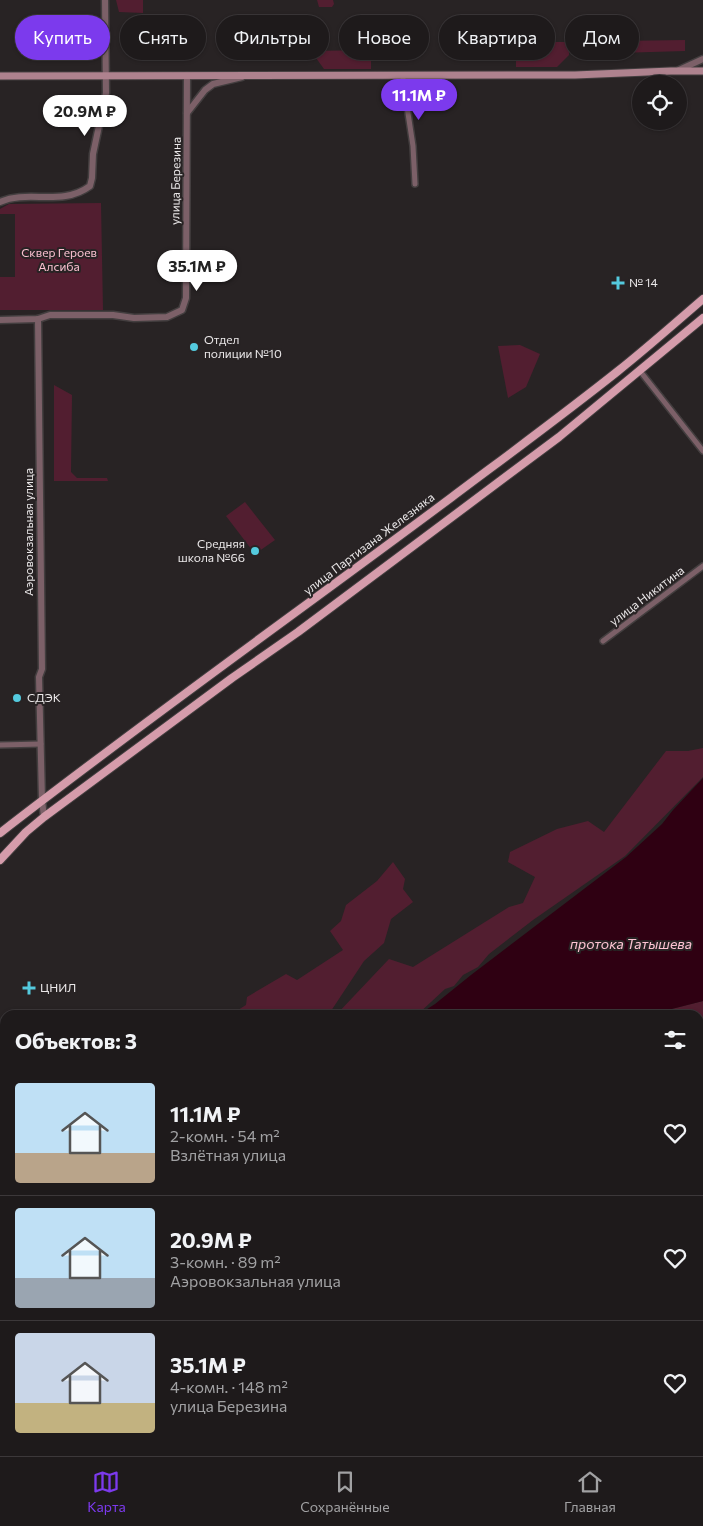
<!DOCTYPE html>
<html lang="ru">
<head>
<meta charset="utf-8">
<style>
	:root { --surface:#1e1a1b; --page:#2b2728; --text:#f1f3f6; --muted:#a1a1a3; --line:#3c383a; --accent:#7c3aed }
	body { margin:0; font-family:Commissioner,sans-serif; background:var(--page); color:var(--text); height:100vh; display:flex; flex-direction:column; font-size:19px; white-space:nowrap }
	* { box-sizing:border-box; margin:0 }
	p { font-size:16px; color:var(--muted) }
	.icon { flex:none; width:28px; height:28px; fill:none; stroke:currentColor; stroke-width:2; stroke-linecap:round; stroke-linejoin:round }
	.map { position:relative; flex:1; overflow:hidden }
	.sheet { position:absolute; left:0px; top:1010px; width:704px; height:446px; display:flex; flex-direction:column; background:var(--surface); border-radius:15px 15px 0 0; box-shadow:0 1px 4px #0004,0 0 0 1px var(--line) }
	.sheet>* { flex:none }
	.banner { position:absolute; left:15px; top:15px; width:674px; height:45px; display:flex; gap:10px }
	.buttons { position:absolute; left:632px; top:75px; display:grid; gap:10px }
	.buttons a { display:grid; place-items:center; width:55px; height:55px; border-radius:50%; background:var(--surface); box-shadow:0 1px 4px #0004,0 0 0 1px var(--line); font-size:25px }
	.price { position:absolute; translate:-50% -42px; padding:0 11px; border-radius:18px; background:#fff; color:#222; font-size:16px; line-height:32px; filter:drop-shadow(0 1px 2px #0008) }
	.price::after { content:''; position:absolute; left:50%; top:30px; width:15px; height:11px; margin-left:-8px; background:inherit; clip-path:polygon(0 0,100% 0,50% 100%) }
	.price.on { background:var(--accent); color:#fff }
	ul { padding:0; list-style:none }
	li { display:flex; align-items:center; gap:15px; height:125px; padding:0 15px }
	li+li { border-top:1px solid var(--line) }
	li span { display:grid; place-items:center; flex:none; width:140px; height:100px; border-radius:5px; color:#555 }
	li>.icon { margin-inline-start:auto }
	span .icon { width:60px; height:60px; fill:#fffc; stroke-width:1 }
	li b { font-size:21px }
	h2 { display:flex; justify-content:space-between; align-items:center; height:60px; padding:0 15px; font-size:21px }
	.chip { padding:0 18px; border-radius:22px; background:var(--surface); box-shadow:0 1px 4px #0004,0 0 0 1px var(--line); font-size:18px; line-height:45px }
	.chip.on { background:var(--accent); color:#fff }
	.menu { display:flex; justify-content:space-around; align-items:center; height:70px; border-top:1px solid var(--line); background:var(--surface); font-size:14px; color:var(--muted) }
	.menu a { display:grid; justify-items:center; gap:2px }
	.menu .on { color:var(--accent) }
	.map>svg:first-child { display:block }
	.green { fill:#521e30 }
	.water { fill:#2f0012 }
	.lines { fill:none; stroke-linecap:round; stroke-linejoin:round }
	.minor-casing { stroke:#433e3f; stroke-width:8 }
	.tertiary-casing { stroke:#433e3f; stroke-width:9 }
	.secondary-casing { stroke:#433e3f; stroke-width:9 }
	.primary-casing { stroke:#433e3f; stroke-width:10 }
	.minor { stroke:#7c6068; stroke-width:5 }
	.tertiary { stroke:#7c6068; stroke-width:6 }
	.secondary { stroke:#ae828e; stroke-width:7 }
	.primary { stroke:#d59cab; stroke-width:8 }
	.poi-dot { fill:#54cade; stroke:#282324; stroke-width:2 }
	.labels { text-anchor:middle; stroke-width:4; stroke-linejoin:round; paint-order:stroke }
	.street-label { font-size:12px; fill:#eae7e8; stroke:#282324 }
	.park-label { font-size:12px; fill:#fac0d0; stroke:#282324 }
	.poi-label { font-size:12px; fill:#eae7e8; stroke:#282324; text-anchor:start }
	.water-label { font-size:14px; font-style:italic; fill:#fdc4d3; stroke:#282324 }
</style>
</head>
<body>
<div class="map">
<svg width="703" height="1456" viewBox="0 0 703 1456">
	<rect width="100%" height="100%" fill="#282324"/>
	<g class="green">
		<polygon points="116,0 143,0 143,13 119,12"/>
		<polygon points="317,0 333,0 334,4 332,7 319,7"/>
		<rect x="137" y="15" width="28" height="45"/>
		<polygon points="685,40 685,51 618,53 618,41"/>
		<polygon points="516,42 569,42 569,55 557,67 516,67"/>
		<polygon points="371,50 371,69 324,69 311,51"/>
		<polygon points="101,203 103,310 0,310 0,277 15,277 15,214 0,214 0,209 9,204"/>
		<polygon points="520,345 540,354 526,387 508,398 498,346"/>
		<polygon points="54,385 72,395 71,472 77,478 107,478 108,481 54,481"/>
		<polygon points="245,502 275,540 255,554 226,516"/>
		<polygon points="703,748 703,777 625,856 533,920 489,954 478,967 463,975 454,986 445,989 417,1015 336,1015 389,959 413,967 509,907 523,903 535,877 508,862 510,852 557,829 588,821 604,832 666,751 688,751"/>
		<polygon points="393,862 405,879 403,889 413,902 391,919 384,943 364,961 329,1014 230,1015 246,1005 247,997 286,974 297,980 343,950 330,931 341,921 346,905 377,881"/>
		<polygon points="703,1001 703,1043 699,1044 699,1015 648,1015"/>
		<path d="M703,1095V1213C700,1225 703,1239 699,1250V1101Z"/>
		<polygon points="5,1144 5,1203 0,1198 0,1149"/>
		<polygon points="5,1246 5,1297 0,1299 0,1248"/>
		<polygon points="703,1317 703,1456 102,1456 105,1451 699,1451 699,1327"/>
	</g>
	<g class="water">
		<polygon points="703,778 703,1001 648,1015 418,1015 435,1004 471,975 626,857 662,824 673,810"/>
		<polygon points="703,1043 703,1095 699,1101 699,1044"/>
		<path d="M703,1213V1317L699,1327V1250C703,1239 700,1225 703,1213Z"/>
		<polygon points="5,1299 5,1451 105,1451 102,1456 0,1456 0,1302"/>
	</g>
	<g class="lines">
		<g class="minor-casing">
			<g id="minor">
				<polyline points="403,75 403,92 406,100 413,146 415,184"/>
				<polyline points="640,371 703,451"/>
				<polyline points="603,641 703,566"/>
				<polyline points="0,745 41,744"/>
			</g>
		</g>
		<g class="tertiary-casing">
			<g id="tertiary">
				<polyline points="679,70 703,59"/>
				<polyline points="187,113 205,90 213,84 242,77"/>
				<path d="M0,202C28,189 62,207 90,186L92,178L93,154L106,93L105,0"/>
				<polyline points="38,319 42,669 39,677 42,800 44,817"/>
				<polyline points="0,320 38,319 50,315 113,315 134,318 167,317 182,310 186,298 187,76"/>
			</g>
		</g>
		<g class="secondary-casing">
			<polyline id="secondary" points="0,76 575,75 671,71 703,71"/>
		</g>
		<g class="primary-casing">
			<g id="primary">
				<path d="M0,833C148,718 302,609 452,497C508,455 564,414 618,371C647,348 675,323 703,299"/>
				<polyline points="0,860 26,832 44,817 232,678 298,632 559,437 703,318"/>
			</g>
		</g>
		<use href="#minor" class="minor"/>
		<use href="#tertiary" class="tertiary"/>
		<use href="#secondary" class="secondary"/>
		<use href="#primary" class="primary"/>
	</g>
	<g class="poi-dot">
		<path d="M615.5 275.5h5v5h5v5h-5v5h-5v-5h-5v-5h5z"/>
		<circle cx="194" cy="347" r="5"/>
		<circle cx="255" cy="551" r="5"/>
		<circle cx="17" cy="698" r="5"/>
		<path d="M26.5 980.5h5v5h5v5h-5v5h-5v-5h-5v-5h5z"/>
	</g>
	<g class="labels">
		<g class="street-label">
			<text transform="translate(176 181) rotate(-89)" y="4">улица Березина</text>
			<text transform="translate(29 532) rotate(-90)" y="4">Аэровокзальная улица</text>
			<text transform="translate(369 544) rotate(-37)" y="4">улица Партизана Железняка</text>
			<text transform="translate(647 596) rotate(-37)" y="4">улица Никитина</text>
		</g>
		<g class="park-label">
			<text x="59" y="257">Сквер Героев<tspan x="59" dy="14">Алсиба</tspan></text>
		</g>
		<g class="poi-label">
			<text x="629" y="287">№ 14</text>
			<text x="204" y="344">Отдел<tspan x="204" dy="14">полиции №10</tspan></text>
			<text x="245" y="548" text-anchor="end">Средняя<tspan x="245" dy="14">школа №66</tspan></text>
			<text x="27" y="702">СДЭК</text>
			<text x="40" y="992">ЦНИЛ</text>
		</g>
		<g class="water-label">
			<text x="631" y="949">протока Татышева</text>
		</g>
	</g>
</svg>
<div class="buttons">
<a><svg class="icon" aria-label="locate" viewBox="0 0 24 24"><circle cx="12" cy="12" r="6"/><path d="M12 2v4M12 18v4M2 12h4M18 12h4"/></svg></a>
</div>
<b class="price on" style="left:419px;top:121px">11.1M ₽</b>
<b class="price" style="left:85px;top:137px">20.9M ₽</b>
<b class="price" style="left:197px;top:292px">35.1M ₽</b>
<div class="banner">
<a class="chip on">Купить</a>
<a class="chip">Снять</a>
<a class="chip">Фильтры</a>
<a class="chip">Новое</a>
<a class="chip">Квартира</a>
<a class="chip">Дом</a>
</div>
<section class="sheet">
<h2>Объектов: 3<svg class="icon" aria-label="filters" viewBox="0 0 24 24"><path d="M4 7h16M4 17h16"/><circle cx="9" cy="7" r="2"/><circle cx="15" cy="17" r="2"/></svg></h2>
<ul>
<li><span style="background:linear-gradient(#bfe0f5 70%,#b9a48a 0)"><svg class="icon" aria-label="home" viewBox="0 0 24 24"><path d="M3 11l9-7 9 7M6 9v11h12V9"/></svg></span><div><b>11.1M ₽</b><p>2-комн. · 54 m²</p><p>Взлётная улица</p></div><svg class="icon" aria-label="heart" viewBox="0 0 24 24"><path d="M12 20l-8-8c-3-5 5-10 8-4 3-6 11-1 8 4z"/></svg></li>
<li><span style="background:linear-gradient(#bfe0f5 70%,#9aa5b1 0)"><svg class="icon" aria-label="home" viewBox="0 0 24 24"><path d="M3 11l9-7 9 7M6 9v11h12V9"/></svg></span><div><b>20.9M ₽</b><p>3-комн. · 89 m²</p><p>Аэровокзальная улица</p></div><svg class="icon" aria-label="heart" viewBox="0 0 24 24"><path d="M12 20l-8-8c-3-5 5-10 8-4 3-6 11-1 8 4z"/></svg></li>
<li><span style="background:linear-gradient(#c9d6e8 70%,#c2b280 0)"><svg class="icon" aria-label="home" viewBox="0 0 24 24"><path d="M3 11l9-7 9 7M6 9v11h12V9"/></svg></span><div><b>35.1M ₽</b><p>4-комн. · 148 m²</p><p>улица Березина</p></div><svg class="icon" aria-label="heart" viewBox="0 0 24 24"><path d="M12 20l-8-8c-3-5 5-10 8-4 3-6 11-1 8 4z"/></svg></li>
</ul>
</section>
</div>
<nav class="menu">
<a class="on"><svg class="icon" aria-label="map" viewBox="0 0 24 24"><path d="M3 6l6-2 6 2 6-2v14l-6 2-6-2-6 2zM9 4v14M15 6v14"/></svg>Карта</a>
<a><svg class="icon" aria-label="saved" viewBox="0 0 24 24"><path d="M7 4h10v16l-5-4-5 4z"/></svg>Сохранённые</a>
<a><svg class="icon" aria-label="home" viewBox="0 0 24 24"><path d="M3 11l9-7 9 7M6 9v11h12V9"/></svg>Главная</a>
</nav>
</body>
</html>
